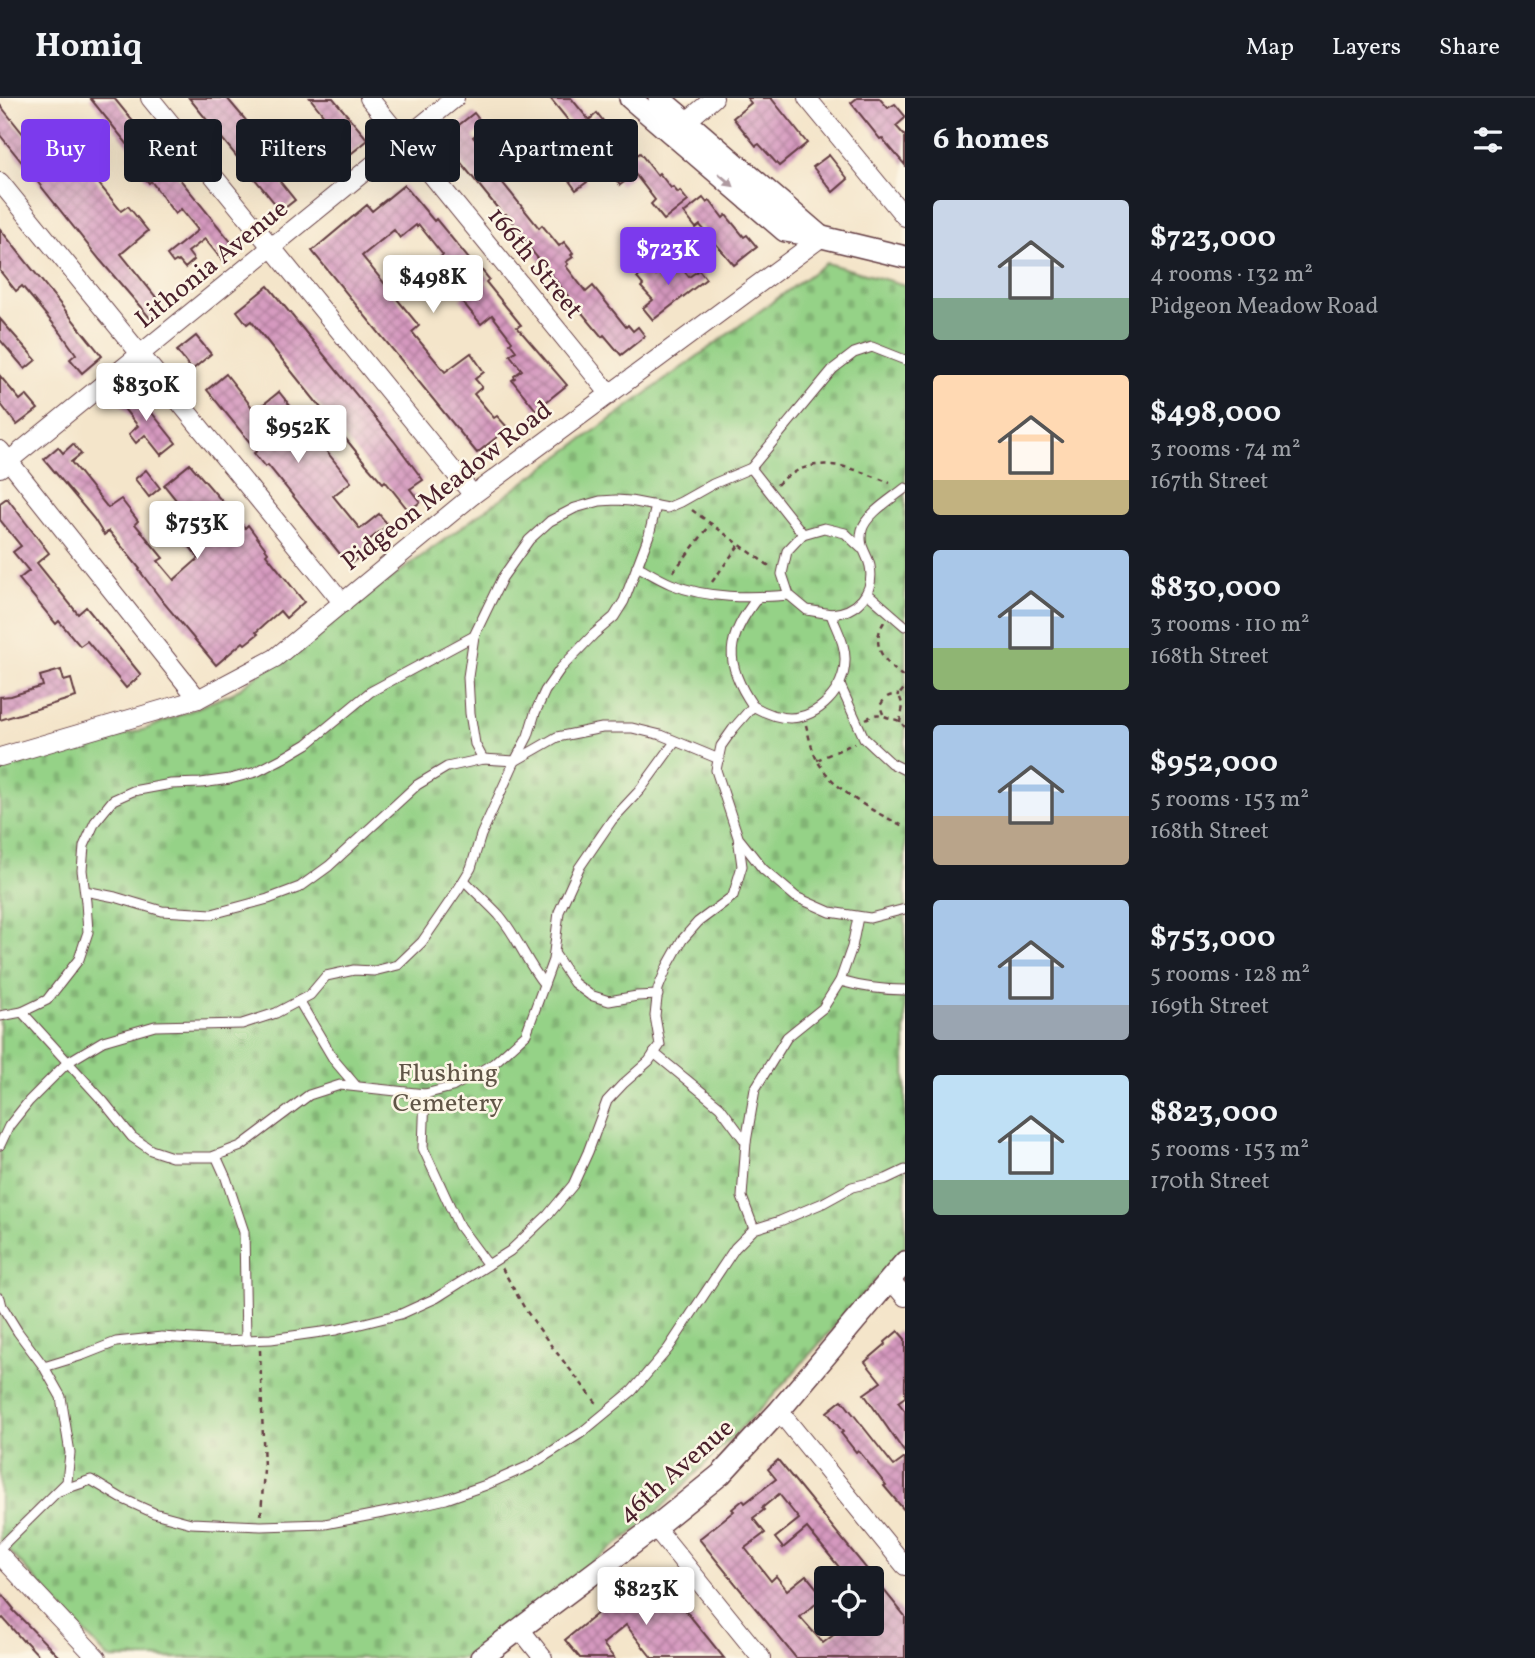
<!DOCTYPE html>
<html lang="en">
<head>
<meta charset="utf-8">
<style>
	:root { --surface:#171b24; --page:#242831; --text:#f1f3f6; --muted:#9ea1a6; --line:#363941; --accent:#7c3aed }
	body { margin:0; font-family:Vollkorn,serif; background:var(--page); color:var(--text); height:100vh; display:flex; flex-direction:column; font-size:26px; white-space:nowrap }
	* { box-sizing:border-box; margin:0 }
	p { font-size:23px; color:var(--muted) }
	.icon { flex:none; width:38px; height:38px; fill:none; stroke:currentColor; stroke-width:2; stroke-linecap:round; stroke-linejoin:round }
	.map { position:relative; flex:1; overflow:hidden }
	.details { display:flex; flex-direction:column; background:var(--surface); width:630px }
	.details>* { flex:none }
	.guide { position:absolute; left:21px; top:21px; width:665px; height:63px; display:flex; gap:14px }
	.controls { position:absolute; left:814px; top:1468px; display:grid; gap:14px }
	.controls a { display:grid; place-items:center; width:70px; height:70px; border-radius:7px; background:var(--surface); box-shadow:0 7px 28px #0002; font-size:35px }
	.price { position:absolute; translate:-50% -60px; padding:0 16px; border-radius:7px; background:#fff; color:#222; font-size:23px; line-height:46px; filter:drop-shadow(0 2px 4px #0008) }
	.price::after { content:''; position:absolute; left:50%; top:42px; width:21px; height:16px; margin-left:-10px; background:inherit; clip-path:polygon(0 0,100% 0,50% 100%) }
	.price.on { background:var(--accent); color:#fff }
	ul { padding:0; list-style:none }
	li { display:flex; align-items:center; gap:21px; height:175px; padding:0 28px }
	li span { display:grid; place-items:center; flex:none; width:196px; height:140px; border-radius:7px; color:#555 }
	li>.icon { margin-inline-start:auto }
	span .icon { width:84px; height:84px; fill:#fffc; stroke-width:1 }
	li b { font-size:30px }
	h2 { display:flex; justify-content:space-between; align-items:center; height:84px; padding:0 28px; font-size:30px }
	.chip { padding:0 24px; border-radius:7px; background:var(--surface); box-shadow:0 7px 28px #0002; font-size:24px; line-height:63px }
	.chip.on { background:var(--accent); color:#fff }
	header { display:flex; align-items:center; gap:42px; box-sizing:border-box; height:98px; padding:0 35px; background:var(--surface); border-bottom:2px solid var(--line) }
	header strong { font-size:33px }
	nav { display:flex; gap:38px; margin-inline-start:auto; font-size:24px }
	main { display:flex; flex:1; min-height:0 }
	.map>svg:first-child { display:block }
	.cemetery { fill:url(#cemetery-stones); stroke:#707859; stroke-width:2 }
	.building { fill:url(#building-cross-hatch); fill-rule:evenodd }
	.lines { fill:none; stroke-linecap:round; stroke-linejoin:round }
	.service-casing { stroke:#643d43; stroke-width:11 }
	.minor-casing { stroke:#643d43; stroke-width:20 }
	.tertiary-casing { stroke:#643d43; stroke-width:24 }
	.path { stroke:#643d43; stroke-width:2.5; stroke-dasharray:5 5; stroke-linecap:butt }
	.service { stroke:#fff; stroke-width:9 }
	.minor { stroke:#fff; stroke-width:18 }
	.tertiary { stroke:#fff; stroke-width:21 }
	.oneway { fill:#ae9aa0 }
	.labels { text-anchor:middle; stroke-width:5; stroke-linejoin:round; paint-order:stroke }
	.street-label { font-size:26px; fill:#4a1f2b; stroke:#fcf5e5 }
	.park-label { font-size:26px; fill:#605547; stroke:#fcf5e5 }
</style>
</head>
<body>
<header>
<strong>Homiq</strong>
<nav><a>Map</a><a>Layers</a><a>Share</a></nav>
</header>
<main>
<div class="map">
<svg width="905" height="1560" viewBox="0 0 905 1560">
	<defs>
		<pattern id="cemetery-stones" width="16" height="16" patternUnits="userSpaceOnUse" patternTransform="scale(1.75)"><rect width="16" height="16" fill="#95d287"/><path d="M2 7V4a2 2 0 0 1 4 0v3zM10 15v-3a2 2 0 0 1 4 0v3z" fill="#82b475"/></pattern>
		<pattern id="building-cross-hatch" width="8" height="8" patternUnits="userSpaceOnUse" patternTransform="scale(1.75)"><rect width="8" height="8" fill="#d599bf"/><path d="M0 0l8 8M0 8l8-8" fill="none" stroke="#af7c9b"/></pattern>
	</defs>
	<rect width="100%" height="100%" fill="#fcf5e5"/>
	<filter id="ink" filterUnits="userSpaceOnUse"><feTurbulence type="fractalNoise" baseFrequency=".0143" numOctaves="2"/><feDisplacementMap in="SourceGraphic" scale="14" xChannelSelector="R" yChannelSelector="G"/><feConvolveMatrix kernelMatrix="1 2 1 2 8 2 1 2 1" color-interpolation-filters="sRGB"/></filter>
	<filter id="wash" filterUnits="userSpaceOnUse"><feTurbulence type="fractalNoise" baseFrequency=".00686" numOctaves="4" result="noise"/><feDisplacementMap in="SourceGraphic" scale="28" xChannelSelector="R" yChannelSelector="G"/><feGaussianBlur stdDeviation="1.57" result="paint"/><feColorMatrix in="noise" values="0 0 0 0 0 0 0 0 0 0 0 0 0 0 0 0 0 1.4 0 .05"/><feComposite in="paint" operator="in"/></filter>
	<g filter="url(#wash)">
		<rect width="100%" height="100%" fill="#f4e5ca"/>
		<polygon class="cemetery" points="826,165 905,187 905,1149 772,1299 647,1424 463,1560 108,1560 0,1443 0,671 146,631 233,595"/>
		<g id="blocks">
			<g class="building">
				<polygon points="90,0 114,0 236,150 222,162 205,141 188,154 194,162 185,170 179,163 178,164 176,163 173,165 167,157 198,132 181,111 175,116 151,83 149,85 128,58 133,53"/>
				<polygon points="189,0 227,0 254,32 245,40 295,102 281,113"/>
				<polygon points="310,0 333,0 368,42 348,58 319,24 325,19"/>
				<polygon points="550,0 571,0 589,22 597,15 629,56 634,52 637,57 640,55 657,77 659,75 671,90 673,89 678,95 680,93 688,103 664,122 651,106 655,102 635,76 620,87 588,46 585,48 574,34 576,32"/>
				<polygon points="747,0 771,0 807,45 779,68 759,46 756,48 733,20 751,5"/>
				<polygon points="857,0 879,0 888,10 895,6 905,18 905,20 896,28 905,38 905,67 882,40 880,41 851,5"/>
				<polygon points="0,7 36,52 42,46 57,64 78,46 101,75 94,80 121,113 128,108 148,133 121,156 164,209 150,220 100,162 0,37"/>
				<polygon points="474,15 485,29 473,39 491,61 486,64 539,130 542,127 559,148 564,144 573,155 571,157 573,159 566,164 568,166 566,168 586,194 593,188 626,229 628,227 633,233 638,229 645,238 621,257 604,237 602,239 568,198 524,143 526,141 506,116 503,117 454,56 450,53 448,54 439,43"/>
				<polygon points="565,57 587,84 576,92 556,65"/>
				<polygon points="829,57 848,81 833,94 813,69"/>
				<polygon points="404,87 434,123 436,121 478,172 480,170 489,181 486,184 521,227 517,229 567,287 536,312 512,282 515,280 514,278 522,272 510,257 516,253 510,245 512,243 492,217 481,226 460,201 465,197 463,195 469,190 454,173 444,181 432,166 443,157 419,127 417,129 416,127 400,140 394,132 362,158 419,228 412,234 445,274 471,255 484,274 475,281 482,289 474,296 494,320 497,318 508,330 477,355 312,153 367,107 372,113"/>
				<polygon points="703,100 707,105 710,103 723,120 726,117 744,139 747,137 757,149 734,167 700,127 696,130 684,115"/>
				<polygon points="0,131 102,258 82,275 70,261 76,256 61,235 22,188 16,193 0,173"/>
				<polygon points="675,162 689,179 699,172 706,181 653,222 643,210 653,202 641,189 643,187 637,180 650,170 656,177"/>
				<polygon points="268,188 394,343 423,382 410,391 420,404 409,413 385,383 383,385 366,366 251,223 247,226 237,213"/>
				<polygon points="0,221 36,262 25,271 0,242"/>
				<polygon points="196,238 211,256 192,272 177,253"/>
				<polygon points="226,276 255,313 279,294 351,384 333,398 360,431 379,416 388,427 364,446 368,452 349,467 268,367 265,369 254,355 257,353 207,292"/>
				<polygon points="0,278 20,302 26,297 38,311 17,327 0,305"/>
				<polygon points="132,290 176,345 161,357 145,337 136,345 129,336 138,328 117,302"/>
				<polygon points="73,346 81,356 71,364 108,410 121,401 138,423 135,426 163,460 158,463 174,482 199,460 166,420 181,408 164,387 190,366 245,430 248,427 268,454 266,456 304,504 286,520 280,513 256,534 258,536 245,546 243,544 216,567 164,505 139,472 140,471 109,433 104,437 94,421 44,361 58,349 63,355"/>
				<polygon points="146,372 160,390 149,399 135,381"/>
				<polygon points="7,400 49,455 37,465 78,516 86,509 141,577 126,590 87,543 80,548 59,523 56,526 19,481 29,473 13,454 21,448 0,422 0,405"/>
				<polygon points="61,572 64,583 71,581 76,599 0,622 0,599 11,598 43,588 40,578"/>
				<polygon points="898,1233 905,1241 905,1299 898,1304 905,1313 905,1355 864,1296 881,1284 865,1264 886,1246 885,1244"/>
				<polygon points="842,1302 894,1368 905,1360 905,1413 884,1388 886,1387 858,1352 856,1354 841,1335 843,1334 827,1314"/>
				<path d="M778,1362L905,1518V1560H796L699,1441L734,1413L732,1411L743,1402L745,1405L776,1381L768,1371ZM779,1396L799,1421L775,1440L783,1450L807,1430L848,1480H872V1526H848L823,1545L800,1519L824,1499L806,1477L787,1492L776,1478L771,1483L745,1450L765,1435L753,1420L764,1412L762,1410Z"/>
				<polygon points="657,1477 724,1560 652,1560 626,1527 603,1546 614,1560 580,1560 565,1542 598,1515 596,1513 607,1504 612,1510 622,1501 624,1504"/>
				<polygon points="0,1494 14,1511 13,1512 60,1560 41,1560 24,1542 23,1543 3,1520 0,1522"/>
			</g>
		</g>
	</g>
	<g filter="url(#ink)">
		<use href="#blocks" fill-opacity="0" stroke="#643d43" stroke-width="2"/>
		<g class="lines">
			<g class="service-casing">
				<g id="service">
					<polyline points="751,370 803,436"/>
					<path d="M637,468C648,474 659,481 671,486C707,501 750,500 789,497"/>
					<polyline points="867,495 905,528"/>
					<polyline points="831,516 807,512 789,497 782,476 787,453 803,436 824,430 845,435 861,450"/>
					<polyline points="474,538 468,579 470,615 475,646 483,661"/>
					<polyline points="840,587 864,640 891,665 905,672"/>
					<path d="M753,608C723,564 726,540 758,499"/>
					<polyline points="740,742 763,771 796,799 830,814 870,820 905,811"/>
					<path d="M464,782C475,794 488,805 499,817C517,838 527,865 544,886"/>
					<polyline points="85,793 115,799 162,813 212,816 268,801 300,789 329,768 417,687 447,669 483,661 515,663 557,639 602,630 632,630 661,637 719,661"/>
					<polyline points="554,855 574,885 590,897 609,903 637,898 658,897"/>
					<path d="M840,883C861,889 883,892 905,892"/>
					<polyline points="299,903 334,962 356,988"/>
					<polyline points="22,914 103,1003 132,1039 151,1052 172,1059 212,1059 241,1048 309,997 340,987 425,996 423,1050 459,1128 488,1167"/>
					<polyline points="0,918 22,914 47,902 79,861 88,834 86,804 82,772 84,748 95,724 113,702 133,693 171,686 201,685 230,681 256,674 285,659 307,646 370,594 474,538 502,480 529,442 550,423 575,410 600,403 616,402 630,403 667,410 681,404 713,386 751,370 833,271 854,255 872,249 905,262"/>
					<polyline points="654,955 720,1009 746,1044"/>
					<polyline points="425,996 452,989 493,966 526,936 553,862 559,814 579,770 612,722 640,692 675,644"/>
					<polyline points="0,1047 9,1028 29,1003 68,964 103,943 155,928 242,926 276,915 310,897 326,878 354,872 374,873 398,867 422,844 459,790 471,770 481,737 515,663 528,638 535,615 545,593 561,570 594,536 614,519 624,503 649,437 656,408"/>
					<polyline points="216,1058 226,1080 244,1134 246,1242"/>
					<polyline points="754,1131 742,1099 746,1044 755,991 787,939 823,910 840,883 852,849 858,819"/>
					<polyline points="0,1200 2,1208 18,1234 44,1269 61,1299 70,1355 67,1384 0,1450"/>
					<path d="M44,1269L83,1257L116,1244L162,1239L223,1243L271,1241L336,1232L401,1216L436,1200L510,1153L548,1117L573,1087L588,1054L607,1003L623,986L649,963L660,947L655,918L658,891L667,869L682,842L698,824L733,798L742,768L738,739L716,672L721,648L733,631L753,608C765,615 776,620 790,620C820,619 844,592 845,563C846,546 836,531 831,516C857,514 875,495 870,468C867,454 858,449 862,432C866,416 893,400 905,390"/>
					<polyline points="59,1393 91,1382 121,1400 154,1415 191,1425 261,1428 325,1426 398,1412 446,1401 486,1387 529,1368 581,1335 632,1293 668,1251 735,1150 754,1131 780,1123 823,1105 852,1089 886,1081 905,1072"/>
				</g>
			</g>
			<g class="minor-casing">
				<g id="minor">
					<polyline points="150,0 473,397"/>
					<polyline points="369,0 609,295"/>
					<polyline points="807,0 905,119"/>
					<polyline points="679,33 687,23 714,0"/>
					<polyline points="0,84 343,505"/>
					<polyline points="0,352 198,601"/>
					<polyline points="0,370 455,0"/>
					<polyline points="0,659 198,601 275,560 473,397 822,139"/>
					<polyline points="890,1181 905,1199"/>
					<polyline points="779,1313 905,1468"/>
					<polyline points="655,1429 761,1560"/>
					<polyline points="0,1457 97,1560"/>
					<polyline points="520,1531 543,1560"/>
				</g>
			</g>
			<g class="tertiary-casing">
				<g id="tertiary">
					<polyline points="630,0 785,133 822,139 905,159"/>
					<polyline points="659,0 820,138"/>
					<polyline points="481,1560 655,1429 721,1376 779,1313 905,1164"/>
				</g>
			</g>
			<g class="path">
				<path d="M777,387C782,381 788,378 795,374C826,357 860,373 890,385"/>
				<polyline points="692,412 772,470"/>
				<polyline points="673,474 712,425"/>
				<polyline points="712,484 739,447"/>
				<path d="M884,524C869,548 885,565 905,580"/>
				<path d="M883,616L880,608C885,599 889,596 899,597"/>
				<path d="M866,621C879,614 877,616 890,620C899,623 898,621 905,629"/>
				<polyline points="900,624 903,608 899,597 905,589"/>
				<path d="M806,627C809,639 812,653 818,664C838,696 873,713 905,729"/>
				<polyline points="817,662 855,645"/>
				<polyline points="502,1170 525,1211 553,1250 599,1308"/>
				<polyline points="260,1252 264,1371 261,1417"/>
			</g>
			<use href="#service" class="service"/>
			<use href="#minor" class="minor"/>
			<use href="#tertiary" class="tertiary"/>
		</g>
		<defs><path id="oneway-solid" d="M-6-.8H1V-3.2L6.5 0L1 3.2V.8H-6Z" transform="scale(1.75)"/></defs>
		<use class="oneway" href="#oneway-solid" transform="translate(726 82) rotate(40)"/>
	</g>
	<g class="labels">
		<g class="street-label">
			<text transform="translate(536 164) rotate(51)" y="9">166th Street</text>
			<text transform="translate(211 165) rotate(-39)" y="9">Lithonia Avenue</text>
			<text transform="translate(446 387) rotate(-38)" y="9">Pidgeon Meadow Road</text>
			<text transform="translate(675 1372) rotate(-41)" y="9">46th Avenue</text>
		</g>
		<g class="park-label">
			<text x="448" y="983">Flushing<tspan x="448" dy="30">Cemetery</tspan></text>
		</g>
	</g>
</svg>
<div class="controls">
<a><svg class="icon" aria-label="locate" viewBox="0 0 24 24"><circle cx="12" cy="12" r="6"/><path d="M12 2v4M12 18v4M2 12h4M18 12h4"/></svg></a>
</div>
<b class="price on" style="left:668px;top:189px">$723K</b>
<b class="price" style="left:433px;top:217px">$498K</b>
<b class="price" style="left:146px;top:325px">$830K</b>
<b class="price" style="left:298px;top:367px">$952K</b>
<b class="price" style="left:197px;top:463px">$753K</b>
<b class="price" style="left:646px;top:1529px">$823K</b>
<div class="guide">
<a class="chip on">Buy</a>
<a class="chip">Rent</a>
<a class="chip">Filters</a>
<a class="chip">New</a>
<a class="chip">Apartment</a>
</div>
</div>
<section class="details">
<h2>6 homes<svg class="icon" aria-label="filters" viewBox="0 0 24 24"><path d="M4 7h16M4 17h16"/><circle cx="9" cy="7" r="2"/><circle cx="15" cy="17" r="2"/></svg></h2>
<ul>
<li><span style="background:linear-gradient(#c9d6e8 70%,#7fa58c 0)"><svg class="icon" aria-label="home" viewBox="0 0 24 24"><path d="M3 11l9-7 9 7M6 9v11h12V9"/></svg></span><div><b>$723,000</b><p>4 rooms · 132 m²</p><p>Pidgeon Meadow Road</p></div></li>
<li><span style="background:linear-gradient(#ffd9b3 75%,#c2b280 0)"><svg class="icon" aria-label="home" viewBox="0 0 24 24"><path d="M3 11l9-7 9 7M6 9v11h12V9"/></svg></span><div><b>$498,000</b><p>3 rooms · 74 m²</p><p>167th Street</p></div></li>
<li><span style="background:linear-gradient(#a9c7e8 70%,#8fb573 0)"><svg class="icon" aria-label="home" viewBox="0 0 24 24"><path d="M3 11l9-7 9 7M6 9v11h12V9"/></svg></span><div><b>$830,000</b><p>3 rooms · 110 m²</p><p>168th Street</p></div></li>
<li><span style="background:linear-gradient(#a9c7e8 65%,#b9a48a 0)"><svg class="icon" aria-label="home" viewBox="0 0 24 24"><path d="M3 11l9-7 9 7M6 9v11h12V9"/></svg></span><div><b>$952,000</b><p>5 rooms · 153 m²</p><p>168th Street</p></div></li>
<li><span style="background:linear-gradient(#a9c7e8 75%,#9aa5b1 0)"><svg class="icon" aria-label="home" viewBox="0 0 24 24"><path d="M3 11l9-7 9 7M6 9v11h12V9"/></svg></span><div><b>$753,000</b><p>5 rooms · 128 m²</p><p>169th Street</p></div></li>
<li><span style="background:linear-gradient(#bfe0f5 75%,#7fa58c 0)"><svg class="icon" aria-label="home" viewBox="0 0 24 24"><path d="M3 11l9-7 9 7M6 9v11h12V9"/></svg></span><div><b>$823,000</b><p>5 rooms · 153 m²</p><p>170th Street</p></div></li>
</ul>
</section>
</main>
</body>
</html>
